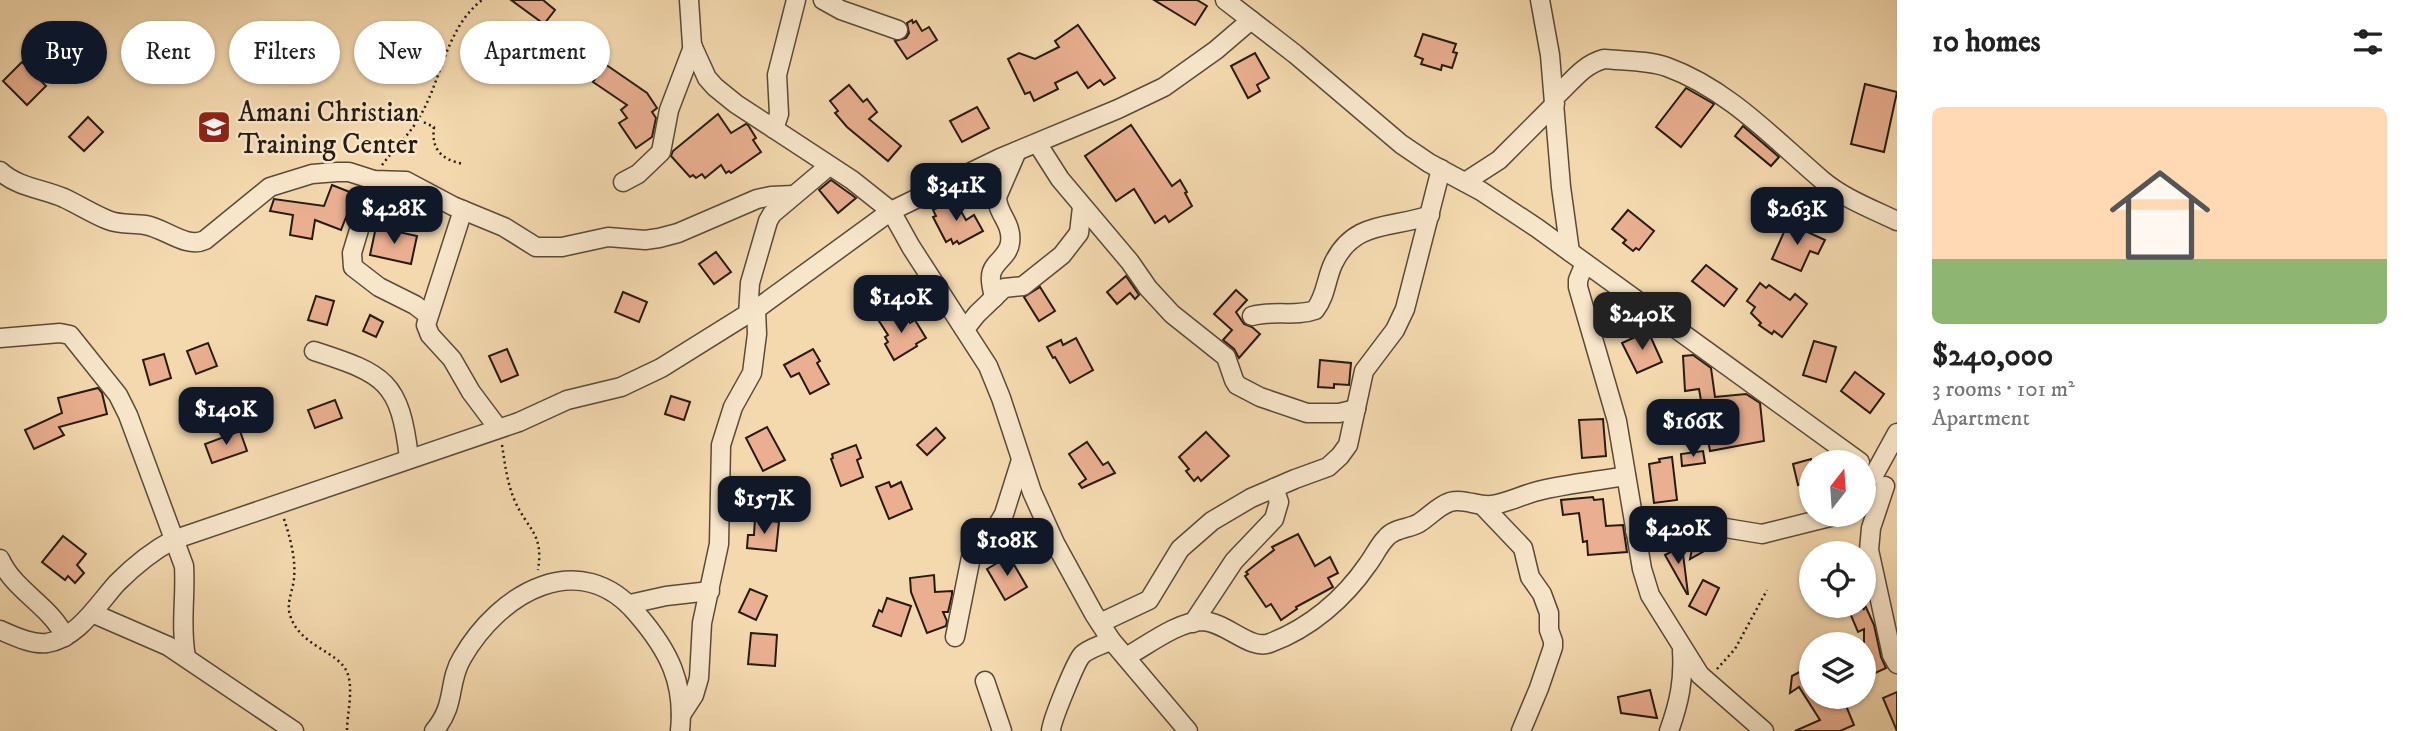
<!DOCTYPE html>
<html lang="en">
<head>
<meta charset="utf-8">
<style>
	:root { --surface:#fff; --page:#f2f2f2; --text:#222; --muted:#767676; --line:#e0e0e0; --accent:#111827 }
	body { margin:0; font-family:"IM FELL DW Pica",serif; background:var(--page); color:var(--text); height:100vh; display:flex; flex-direction:column; font-size:26px; white-space:nowrap }
	* { box-sizing:border-box; margin:0 }
	p { font-size:23px; color:var(--muted) }
	.icon { flex:none; width:38px; height:38px; fill:none; stroke:currentColor; stroke-width:2; stroke-linecap:round; stroke-linejoin:round }
	.map { position:relative; flex:1; overflow:hidden }
	.panel { display:flex; flex-direction:column; background:var(--surface); width:525px }
	.panel>* { flex:none }
	.top-card { position:absolute; left:21px; top:21px; width:665px; height:63px; display:flex; gap:14px }
	.needle { width:46px; rotate:17deg }
	.controls { position:absolute; left:1799px; top:450px; display:grid; gap:14px }
	.controls a { display:grid; place-items:center; width:77px; height:77px; border-radius:50%; background:var(--surface); box-shadow:0 2px 5px #0004; font-size:35px }
	.price { position:absolute; translate:-50% -60px; padding:0 16px; border-radius:14px; background:var(--accent); color:#fff; font-size:23px; line-height:46px; filter:drop-shadow(0 2px 4px #0008) }
	.price::after { content:''; position:absolute; left:50%; top:42px; width:21px; height:16px; margin-left:-10px; background:inherit; clip-path:polygon(0 0,100% 0,50% 100%) }
	.price.active { background:#222; color:#fff }
	ul { padding:0; list-style:none }
	li { display:grid; align-content:center; gap:14px; height:371px; padding:0 35px }
	li+li { border-top:2px solid var(--line) }
	li span { display:grid; place-items:center; height:217px; border-radius:10px; color:#555 }
	li>.icon { margin-inline-start:auto }
	span .icon { width:126px; height:126px; fill:#fffc; stroke-width:1 }
	li b { font-size:30px }
	h2 { display:flex; justify-content:space-between; align-items:center; height:84px; padding:0 35px; font-size:30px }
	.chip { padding:0 24px; border-radius:32px; background:var(--surface); box-shadow:0 2px 5px #0004; font-size:24px; line-height:63px }
	.chip.active { background:var(--accent); color:#fff }
	main { display:flex; flex:1; min-height:0 }
	.map>svg:first-child { display:block }
	.building { fill:#e9af90; stroke:#271b11; stroke-width:2 }
	.lines { fill:none; stroke-linecap:round; stroke-linejoin:round }
	.minor-casing { stroke:#5a4a38; stroke-width:21 }
	.path { stroke:#271b11; stroke-width:2.5; stroke-dasharray:2 3.5; stroke-linecap:butt }
	.minor { stroke:#f8e6cb; stroke-width:18 }
	.labels { text-anchor:middle; stroke-width:5; stroke-linejoin:round; paint-order:stroke }
	.poi-label { font-size:28px; fill:#271b11; stroke:#f8e6cb; text-anchor:start }
</style>
</head>
<body>
<main>
<div class="map">
<svg width="1897" height="731" viewBox="0 0 1897 731">
	<rect width="100%" height="100%" fill="#f4d9af"/>
	<filter id="stains"><feTurbulence type="fractalNoise" baseFrequency=".00286" numOctaves="4"/><feColorMatrix values="0 0 0 0 .2 0 0 0 0 .09 0 0 0 0 .02 0 0 0 .5 -.17"/></filter>
	<radialGradient id="worn" r=".72"><stop offset=".6" stop-color="#630" stop-opacity="0"/><stop offset="1" stop-color="#630" stop-opacity=".3"/></radialGradient>
	<g class="building">
		<polygon points="511,0 543,0 555,10 544,24"/>
		<polygon points="1154,0 1197,0 1207,6 1195,25"/>
		<polygon points="912,20 913,23 916,21 922,31 929,27 937,40 907,59 895,41 906,38 909,33 907,23"/>
		<polygon points="1078,25 1115,78 1104,85 1100,80 1088,88 1077,72 1055,83 1058,89 1034,101 1030,92 1025,94 1008,59 1019,53 1035,59 1059,47 1055,41"/>
		<polygon points="1423,34 1456,44 1453,52 1457,53 1452,68 1442,65 1441,70 1421,64 1423,59 1415,56"/>
		<polygon points="1255,53 1269,78 1257,85 1260,91 1248,98 1231,66"/>
		<polygon points="22,62 46,86 27,105 3,81"/>
		<polygon points="605,64 647,93 657,108 652,112 656,118 652,137 636,148 619,123 627,118 621,110 627,105 593,82"/>
		<polygon points="1865,84 1897,92 1884,152 1851,144"/>
		<polygon points="849,85 863,102 867,99 877,112 869,119 901,146 888,161 847,127 835,113 838,111 830,101"/>
		<polygon points="1686,88 1714,104 1681,147 1656,127"/>
		<polygon points="977,107 989,128 962,142 950,121"/>
		<polygon points="718,114 731,133 746,124 748,125 756,138 753,140 761,152 731,173 729,171 726,173 721,165 705,178 702,174 696,178 693,175 690,177 671,156 673,151"/>
		<polygon points="88,117 103,132 84,151 69,137"/>
		<polygon points="1131,125 1172,186 1180,180 1187,192 1185,193 1192,206 1169,222 1165,216 1155,223 1134,189 1116,201 1085,156"/>
		<polygon points="1743,126 1779,157 1771,166 1735,136"/>
		<polygon points="831,180 856,198 838,213 819,190"/>
		<polygon points="332,185 355,194 341,230 315,220 312,239 290,235 293,215 270,211 274,199 324,206"/>
		<polygon points="954,199 966,220 974,215 983,231 959,244 957,241 953,244 951,239 946,242 933,217 936,216 933,210"/>
		<polygon points="1628,210 1654,231 1639,250 1636,248 1633,251 1623,243 1626,240 1612,229"/>
		<polygon points="1788,223 1825,240 1818,254 1810,251 1801,271 1772,259"/>
		<polygon points="376,227 417,236 411,264 370,255"/>
		<polygon points="716,252 731,272 714,284 699,264"/>
		<polygon points="1706,265 1737,289 1724,306 1692,281"/>
		<polygon points="1126,276 1139,295 1135,299 1130,293 1117,304 1107,292"/>
		<polygon points="1760,283 1766,288 1769,285 1790,300 1795,294 1807,304 1782,337 1774,331 1772,334 1759,325 1761,323 1751,313 1755,307 1747,301"/>
		<polygon points="1040,287 1055,311 1039,321 1024,297"/>
		<polygon points="1236,290 1247,300 1236,312 1244,324 1252,327 1260,334 1239,358 1234,349 1223,340 1232,330 1214,314"/>
		<polygon points="623,292 647,302 639,322 615,312"/>
		<polygon points="316,296 334,301 327,325 308,320"/>
		<polygon points="903,312 910,323 915,320 926,338 916,344 917,346 894,360 885,344 888,342 885,337 888,335 879,321 891,314 893,318"/>
		<polygon points="370,315 383,322 376,337 363,331"/>
		<polygon points="1648,331 1662,362 1637,373 1622,343"/>
		<polygon points="1076,338 1093,370 1070,383 1055,357 1053,358 1047,347 1061,340 1063,345"/>
		<polygon points="1814,341 1836,347 1826,382 1803,375"/>
		<polygon points="208,343 217,366 196,374 187,351"/>
		<polygon points="507,349 518,375 501,382 489,356"/>
		<polygon points="813,349 820,361 817,363 829,384 810,394 799,373 791,377 784,365"/>
		<polygon points="164,354 171,378 150,385 143,360"/>
		<polygon points="1693,355 1711,368 1715,397 1746,394 1760,403 1764,441 1710,451 1699,389 1685,391 1683,356"/>
		<polygon points="1320,360 1351,363 1349,385 1334,384 1334,388 1318,387"/>
		<polygon points="1855,372 1884,394 1870,413 1841,391"/>
		<polygon points="98,388 102,393 107,414 59,427 64,435 34,449 25,430 62,413 58,398"/>
		<polygon points="671,396 690,402 684,420 665,414"/>
		<polygon points="335,400 342,418 315,428 308,410"/>
		<polygon points="1603,419 1606,456 1582,458 1579,420"/>
		<polygon points="767,427 785,460 763,471 746,438"/>
		<polygon points="936,428 945,438 927,455 917,445"/>
		<polygon points="240,431 247,451 212,463 205,444"/>
		<polygon points="1206,432 1229,456 1201,481 1198,477 1194,481 1186,471 1189,469 1179,457"/>
		<polygon points="1087,442 1103,465 1108,462 1115,473 1082,488 1079,484 1086,479 1069,454"/>
		<polygon points="856,445 861,458 857,460 863,477 841,486 831,459 833,458 832,454"/>
		<polygon points="1703,451 1705,463 1682,466 1681,454"/>
		<polygon points="1672,457 1677,500 1654,503 1649,464 1660,462 1659,459"/>
		<polygon points="1811,459 1811,482 1798,485 1793,464"/>
		<polygon points="889,482 891,487 901,482 912,509 889,519 876,487"/>
		<polygon points="1593,497 1594,500 1603,499 1606,526 1623,525 1627,552 1588,555 1587,541 1583,542 1579,513 1563,515 1561,500"/>
		<polygon points="755,519 779,522 776,551 747,548 748,535 754,535"/>
		<polygon points="1298,534 1315,566 1330,557 1338,573 1328,578 1333,587 1296,607 1297,609 1281,620 1271,604 1266,607 1245,576 1248,574 1246,572 1274,550 1272,547"/>
		<polygon points="1701,535 1708,537 1713,546 1690,559 1694,539"/>
		<polygon points="63,536 86,554 77,565 84,573 75,583 68,576 65,580 42,562"/>
		<polygon points="1682,546 1688,594 1687,594 1665,555"/>
		<polygon points="1009,556 1027,587 1005,600 987,569"/>
		<polygon points="934,575 935,592 952,591 952,595 948,612 943,612 947,621 946,626 927,633 911,592 910,578"/>
		<polygon points="1703,580 1719,588 1706,615 1689,606"/>
		<polygon points="750,589 767,596 756,620 739,612"/>
		<polygon points="887,598 911,606 901,636 873,626 879,610 882,612"/>
		<polygon points="1864,603 1874,625 1881,657 1886,668 1871,675 1864,660 1864,629 1858,632 1847,606 1862,606 1864,610"/>
		<polygon points="751,633 777,635 775,666 748,664"/>
		<polygon points="1811,666 1811,696 1842,696 1854,725 1840,731 1795,731 1820,720 1799,687 1790,693 1792,676"/>
		<polygon points="1650,690 1657,718 1621,713 1618,697"/>
		<polygon points="1897,692 1897,731 1883,698"/>
	</g>
	<g class="lines">
		<g class="minor-casing">
			<g id="minor">
				<polyline points="689,0 692,45 707,78 715,87 736,104 852,180 891,211 911,247 988,366 1001,398 1032,492 1055,543 1094,614 1111,640 1188,731"/>
				<polyline points="823,0 841,10 898,30"/>
				<polyline points="1225,0 1295,54 1401,144 1429,163 1481,191 1537,228 1860,462"/>
				<polyline points="1540,0 1550,55 1561,187 1570,252"/>
				<path d="M1555,97C1571,83 1582,65 1604,59C1624,61 1647,60 1667,67C1728,89 1774,139 1822,180C1843,198 1872,209 1897,221"/>
				<polyline points="774,129 779,114 777,75 796,0"/>
				<polyline points="1037,143 1060,179 1130,262 1148,288 1172,314 1226,357 1234,380 1237,385 1260,397 1307,413 1339,413 1356,409"/>
				<path d="M0,171C17,187 43,189 64,198C79,205 93,214 108,220C120,225 132,223 145,225C165,228 186,249 205,240L270,187L312,174L337,172H349L374,180L406,181L453,206L504,227L536,247H562L608,237L645,240L659,238L678,233L757,199L771,196L794,195"/>
				<polyline points="374,180 352,253 353,267 379,287 415,305 428,315"/>
				<polyline points="623,182 638,174 661,152 669,110 693,47"/>
				<polyline points="1465,182 1499,160 1555,104"/>
				<polyline points="463,210 426,325 430,335 452,359 471,392 498,428"/>
				<polyline points="1585,263 1578,280 1578,287 1617,421 1642,569 1650,595 1700,675 1764,731"/>
				<path d="M994,298C993,291 990,283 991,276C992,262 1008,258 1010,243C1013,223 997,214 997,197L1017,151"/>
				<polyline points="748,315 750,283 768,221 772,214 829,166"/>
				<path d="M1252,316C1273,310 1296,317 1315,310C1326,296 1326,279 1333,264C1354,219 1393,229 1430,215"/>
				<polyline points="965,329 977,314 1004,288 1023,286 1062,255 1079,233 1082,207"/>
				<path d="M0,338L60,333L70,335L118,395L128,415L184,566C186,596 180,626 186,657"/>
				<path d="M314,351C385,374 400,381 409,458"/>
				<polyline points="1874,475 1897,433"/>
				<polyline points="1885,486 1871,528 1869,550 1892,655 1897,664"/>
				<polyline points="1483,506 1523,548 1530,577 1542,594 1549,613 1549,630 1553,641 1553,647 1539,688 1521,731"/>
				<polyline points="1635,531 1689,522 1762,534 1842,514"/>
				<path d="M0,559C14,591 51,606 65,637"/>
				<polyline points="630,604 666,596 710,591"/>
				<polyline points="92,613 168,646 294,731"/>
				<polyline points="1100,623 1149,600 1180,549 1212,521 1251,498 1295,479 1328,467 1340,456 1348,445 1364,371 1395,330 1405,309 1441,169"/>
				<polyline points="1193,623 1234,561 1274,519 1279,502 1274,488"/>
				<path d="M0,630C14,636 32,645 47,643C78,638 98,604 117,583C133,567 154,550 173,540L519,422L567,400L621,387L661,368L762,305L891,211L1000,158L1118,109L1164,87L1216,50L1251,20"/>
				<polyline points="955,637 971,557 994,531 1004,514 1021,460"/>
				<path d="M1126,657C1146,646 1179,621 1202,621C1227,622 1250,651 1270,643C1310,628 1344,599 1368,564C1374,556 1379,545 1386,538C1394,528 1409,529 1419,523C1430,516 1438,506 1450,502C1464,498 1478,507 1492,505C1507,503 1522,495 1538,491C1566,484 1597,481 1626,476"/>
				<polyline points="985,681 1002,731"/>
				<polyline points="681,715 694,695 699,678 702,623 719,544 721,445 733,407 752,373 757,334 756,309"/>
				<path d="M434,731C457,704 447,683 462,658C499,593 580,545 638,615C669,651 685,683 680,731"/>
				<path d="M1051,731C1051,722 1076,661 1082,655C1089,648 1103,645 1111,640"/>
				<path d="M1669,731C1679,703 1684,681 1682,651"/>
			</g>
		</g>
		<g class="path">
			<path d="M419,120L434,127C431,149 441,160 464,164"/>
			<path d="M382,165C394,149 409,135 419,118C442,80 445,29 482,0"/>
			<path d="M502,445C505,464 507,482 514,499C527,530 544,532 538,570"/>
			<path d="M284,519C290,537 296,559 294,578C293,591 286,603 290,615C299,646 338,651 347,672C354,689 347,713 347,731"/>
			<polyline points="1717,669 1735,649 1767,590"/>
		</g>
		<use href="#minor" class="minor"/>
	</g>
	<defs>
		<g id="university-square" transform="scale(1.75)"><rect x="-9" y="-9" width="18" height="18" rx="4" fill="#8f2418" stroke="#f8e6cb"/><path d="M0-5L7-2L0 1L-7-2ZM-4 1L0 2.5L4 1V4Q0 6-4 4Z" fill="#fff"/></g>
	</defs>
	<g fill-rule="evenodd">
		<use href="#university-square" x="214" y="127"/>
	</g>
	<g class="labels">
		<g class="poi-label">
			<text x="238" y="121">Amani Christian<tspan x="238" dy="32">Training Center</tspan></text>
		</g>
	</g>
	<rect width="100%" height="100%" filter="url(#stains)"/>
	<rect width="100%" height="100%" fill="url(#worn)"/>
</svg>
<div class="controls">
<a><svg class="needle" viewBox="-14 -14 28 28"><path d="M0-13l5 13h-10z" fill="#e53935"/><path d="M0 13l5-13h-10z" fill="#767676"/></svg></a>
<a><svg class="icon" aria-label="locate" viewBox="0 0 24 24"><circle cx="12" cy="12" r="6"/><path d="M12 2v4M12 18v4M2 12h4M18 12h4"/></svg></a>
<a><svg class="icon" aria-label="layers" viewBox="0 0 24 24"><path d="M12 4l9 5-9 5-9-5zM3 14l9 5 9-5"/></svg></a>
</div>
<b class="price" style="left:956px;top:223px">$341K</b>
<b class="price" style="left:394px;top:246px">$428K</b>
<b class="price" style="left:1797px;top:247px">$263K</b>
<b class="price" style="left:901px;top:335px">$140K</b>
<b class="price active" style="left:1642px;top:352px">$240K</b>
<b class="price" style="left:226px;top:447px">$140K</b>
<b class="price" style="left:1693px;top:459px">$166K</b>
<b class="price" style="left:764px;top:536px">$157K</b>
<b class="price" style="left:1678px;top:566px">$420K</b>
<b class="price" style="left:1007px;top:578px">$108K</b>
<div class="top-card">
<a class="chip active">Buy</a>
<a class="chip">Rent</a>
<a class="chip">Filters</a>
<a class="chip">New</a>
<a class="chip">Apartment</a>
</div>
</div>
<section class="panel">
<h2>10 homes<svg class="icon" aria-label="filters" viewBox="0 0 24 24"><path d="M4 7h16M4 17h16"/><circle cx="9" cy="7" r="2"/><circle cx="15" cy="17" r="2"/></svg></h2>
<ul>
<li><span style="background:linear-gradient(#ffd9b3 70%,#8fb573 0)"><svg class="icon" aria-label="home" viewBox="0 0 24 24"><path d="M3 11l9-7 9 7M6 9v11h12V9"/></svg></span><div><b>$240,000</b><p>3 rooms · 101 m²</p><p>Apartment</p></div></li>
</ul>
</section>
</main>
</body>
</html>
